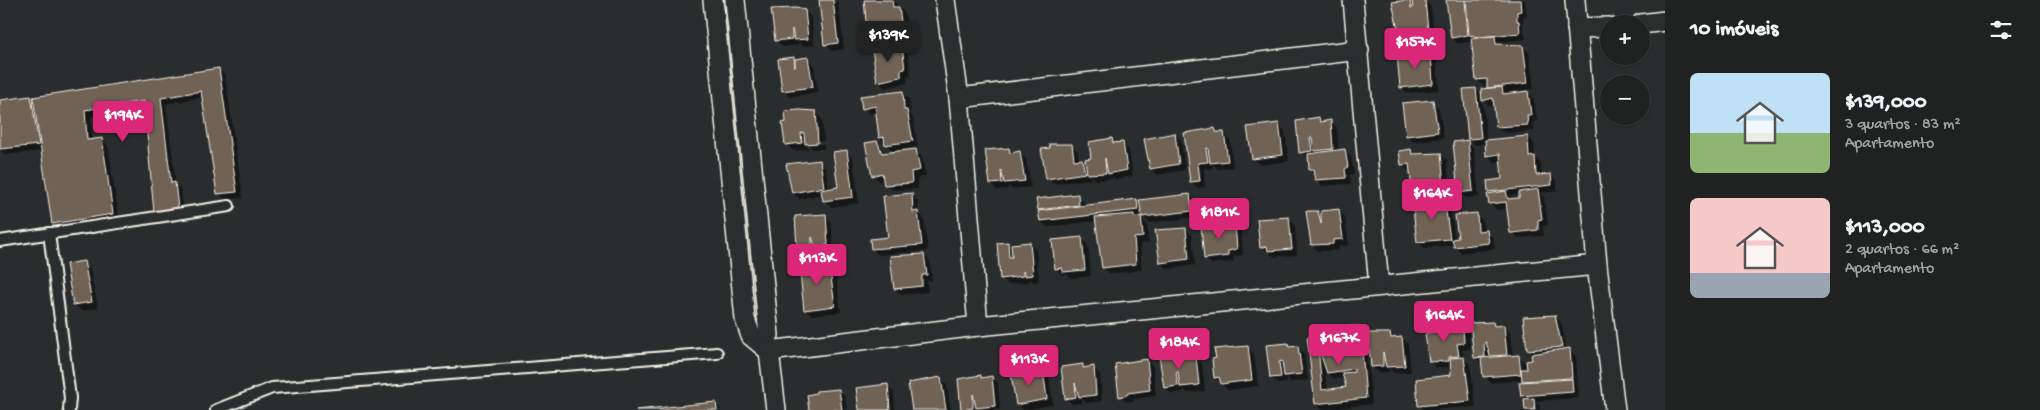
<!DOCTYPE html>
<html lang="pt">
<head>
<meta charset="utf-8">
<style>
	:root { --surface:#202222; --page:#2d2f2f; --text:#f1f3f6; --muted:#a2a4a5; --line:#3d3f40; --accent:#db2777 }
	body { margin:0; font-family:"Gochi Hand",sans-serif; background:var(--page); color:var(--text); height:100vh; display:flex; flex-direction:column; font-size:19px; white-space:nowrap }
	* { box-sizing:border-box; margin:0 }
	p { font-size:16px; color:var(--muted) }
	.icon { flex:none; width:28px; height:28px; fill:none; stroke:currentColor; stroke-width:2; stroke-linecap:round; stroke-linejoin:round }
	.map { position:relative; flex:1; overflow:hidden }
	.details { display:flex; flex-direction:column; background:var(--surface); width:375px }
	.details>* { flex:none }
	.fabs { position:absolute; left:1600px; top:15px; display:grid; gap:10px }
	.fabs a { display:grid; place-items:center; width:50px; height:50px; border-radius:50%; background:var(--surface); box-shadow:0 1px 4px #0004,0 0 0 1px var(--line); font-size:25px }
	.price { position:absolute; translate:-50% -42px; padding:0 11px; border-radius:5px; background:var(--accent); color:#fff; font-size:16px; line-height:32px; filter:drop-shadow(0 1px 2px #0008) }
	.price::after { content:''; position:absolute; left:50%; top:30px; width:15px; height:11px; margin-left:-8px; background:inherit; clip-path:polygon(0 0,100% 0,50% 100%) }
	.price.current { background:#222; color:#fff }
	ul { padding:0; list-style:none }
	li { display:flex; align-items:center; gap:15px; height:125px; padding:0 25px }
	li span { display:grid; place-items:center; flex:none; width:140px; height:100px; border-radius:8px; color:#555 }
	li>.icon { margin-inline-start:auto }
	span .icon { width:60px; height:60px; fill:#fffc; stroke-width:1 }
	li b { font-size:21px }
	h2 { display:flex; justify-content:space-between; align-items:center; height:60px; padding:0 25px; font-size:21px }
	main { display:flex; flex:1; min-height:0 }
	.map>svg:first-child { display:block }
	.shadow { fill:#0007; fill-rule:evenodd }
	.building { fill:#706357; stroke:#f4f1e8 }
	.lines { fill:none; stroke-linecap:round; stroke-linejoin:round }
	.lane-casing { stroke:#f4f1e8; stroke-width:14 }
	.street-casing { stroke:#f4f1e8; stroke-width:22 }
	.lane { stroke:#2a2d2e; stroke-width:10 }
	.street { stroke:#2a2d2e; stroke-width:19 }
</style>
</head>
<body>
<main>
<div class="map">
<svg width="1665" height="410" viewBox="0 0 1665 410">
	<rect width="100%" height="100%" fill="#2a2d2e"/>
	<filter id="ink" filterUnits="userSpaceOnUse"><feTurbulence type="fractalNoise" baseFrequency=".02" numOctaves="2"/><feDisplacementMap in="SourceGraphic" scale="10" xChannelSelector="R" yChannelSelector="G"/><feConvolveMatrix kernelMatrix="1 2 1 2 8 2 1 2 1" color-interpolation-filters="sRGB"/></filter>
	<g filter="url(#ink)">
		<g class="shadow">
			<polygon points="820,0 838,2 844,49 832,51 826,44"/>
			<polygon points="879,0 893,0 898,5 905,14 908,35 875,38 869,32"/>
			<polygon points="1410,0 1414,5 1424,0 1431,7 1434,36 1407,40 1400,33"/>
			<path d="M1448,0H1525L1527,17L1523,18V26L1526,39L1499,42L1501,45L1519,44L1529,52L1534,89L1525,90L1534,99L1537,121L1533,122L1534,131L1504,133L1497,127L1495,105L1490,106L1482,99L1487,141L1528,137L1534,143L1535,157L1541,164L1542,176L1550,175L1557,181V191L1540,193L1544,197L1548,225L1543,226L1544,236L1518,238L1512,232L1508,208L1497,210L1490,204L1492,194L1489,192L1503,180L1502,161L1494,162L1488,155L1486,144L1475,145L1469,138L1476,89L1483,96L1491,90L1488,85L1483,86L1477,79L1473,41L1458,44L1452,38ZM1520,195V199H1512L1509,196Z"/>
			<polygon points="804,11 811,17 814,45 802,46 798,42 798,45 783,47 776,41"/>
			<polygon points="902,47 908,54 911,75 907,77 907,83 885,88 878,82 873,50"/>
			<polygon points="1430,54 1437,60 1439,90 1407,93 1401,87"/>
			<polygon points="793,58 795,60 808,59 814,65 818,93 789,97 783,90"/>
			<polygon points="218,69 225,75 243,198 225,199 218,193 203,97 166,104 176,185 181,190 184,215 162,219 146,108 91,116 92,140 102,139 108,146 119,220 59,230 53,223 42,151 5,155 0,150 0,102 31,97 34,101"/>
			<polygon points="902,93 909,99 910,114 913,118 918,147 897,150 897,152 916,151 922,157 926,176 917,179 918,189 892,190 885,180 879,181 873,175 877,142 885,154 894,153 880,138 877,113 870,114 864,108"/>
			<polygon points="1432,102 1439,108 1444,138 1413,142 1407,136"/>
			<polygon points="815,112 822,119 824,141 810,142 810,145 824,144 824,149 813,149 807,144 808,149 793,151 786,144"/>
			<polygon points="1319,119 1323,122 1331,121 1337,128 1339,151 1345,151 1351,157 1354,174 1350,175 1351,184 1322,186 1310,169 1309,158 1300,152"/>
			<polygon points="1278,125 1285,131 1289,161 1260,165 1253,159"/>
			<polygon points="1214,129 1218,133 1224,133 1230,139 1233,167 1218,169 1213,164 1213,168 1204,169 1205,187 1198,188 1191,181 1186,134"/>
			<polygon points="1175,134 1181,140 1185,170 1158,175 1151,169"/>
			<polygon points="1111,139 1116,144 1123,143 1129,150 1133,176 1116,180 1112,176 1112,179 1095,180 1090,175 1091,179 1053,184 1047,178 1071,145 1078,151 1079,160 1087,166"/>
			<polygon points="1467,142 1474,148 1479,197 1466,198 1459,192"/>
			<polygon points="1008,149 1013,154 1020,153 1026,159 1031,187 1012,189 1008,186 1008,189 997,190 991,184"/>
			<polygon points="1411,151 1415,155 1441,154 1447,160 1450,192 1420,195 1413,188 1411,170 1408,171 1402,164"/>
			<polygon points="847,152 853,158 859,203 831,207 825,201 823,194 800,199 793,193 820,162 826,168 829,190 839,188"/>
			<polygon points="911,194 918,201 919,213 924,219 928,251 879,255 872,249 890,238"/>
			<polygon points="1190,195 1196,202 1198,217 1149,223 1143,216 1139,217 1147,224 1149,243 1140,244 1142,270 1110,274 1103,267 1097,221 1047,227 1041,221 1042,212 1039,209 1077,196 1084,202 1084,207 1137,200 1141,205"/>
			<polygon points="1443,199 1450,206 1455,240 1460,240 1476,214 1483,220 1484,232 1487,231 1493,238 1495,249 1461,253 1454,245 1425,248 1418,242"/>
			<polygon points="1339,210 1345,217 1349,245 1339,246 1339,250 1318,251 1312,245 1317,212 1322,216"/>
			<polygon points="825,216 831,222 834,251 823,252 818,247 818,251 805,253 798,247"/>
			<polygon points="1288,218 1295,225 1297,255 1275,257 1261,247"/>
			<polygon points="1234,224 1241,231 1243,255 1233,257 1234,262 1212,264 1205,258"/>
			<polygon points="1186,229 1192,235 1195,265 1168,269 1161,263"/>
			<polygon points="1082,239 1088,245 1091,276 1071,278 1067,274 1062,275 1056,269"/>
			<polygon points="1029,243 1036,250 1039,281 1033,282 1029,278 1029,282 1008,284 1001,278 1007,244 1012,249"/>
			<polygon points="924,255 930,262 932,281 927,281 928,292 902,295 895,289"/>
			<polygon points="84,263 90,269 98,308 81,311 74,304"/>
			<polygon points="814,264 818,268 829,265 835,271 841,312 812,315 805,309"/>
			<polygon points="1555,316 1561,322 1567,350 1570,350 1576,356 1578,384 1576,384 1578,386 1579,398 1535,401 1540,406 1540,410 1526,410 1527,400 1522,396 1523,380 1491,383 1485,376 1482,364 1475,357 1493,324 1496,327 1504,326 1510,333 1513,357 1518,356 1525,363 1526,370 1528,370 1534,361 1534,355 1528,349"/>
			<path d="M1359,327L1365,334L1372,404L1322,410L1316,404V338L1323,344H1332L1352,336ZM1325,371L1334,379L1345,378L1347,388L1328,391Z"/>
			<polygon points="1462,327 1469,333 1470,349 1462,350 1464,359 1470,364 1476,407 1424,410 1420,405 1452,377 1452,367 1436,368 1430,362"/>
			<polygon points="1389,334 1394,339 1402,338 1408,344 1411,372 1394,373 1389,368 1389,372 1378,373 1372,366"/>
			<polygon points="1288,344 1292,348 1298,347 1304,354 1308,380 1291,382 1286,377 1287,383 1278,384 1271,377"/>
			<polygon points="1248,347 1254,354 1258,386 1228,390 1216,378"/>
			<polygon points="1183,354 1187,358 1195,358 1202,364 1205,391 1187,393 1183,389 1183,392 1171,394 1165,387"/>
			<polygon points="1146,360 1153,366 1156,396 1134,399 1133,401 1126,402 1120,396"/>
			<polygon points="1082,365 1086,369 1093,368 1100,374 1102,401 1086,403 1082,399 1082,403 1072,404 1066,398"/>
			<polygon points="1043,371 1049,377 1053,405 1023,410 1017,404"/>
			<polygon points="981,376 983,379 991,377 998,383 1000,410 962,410 959,380"/>
			<polygon points="941,379 947,385 951,410 914,410"/>
			<polygon points="887,386 894,392 895,410 860,410"/>
			<polygon points="839,390 845,396 847,410 810,410"/>
			<polygon points="715,404 722,410 649,410"/>
		</g>
		<g class="building">
			<polygon points="819,0 833,0 838,43 824,45"/>
			<polygon points="864,0 892,0 893,7 899,7 902,29 867,32"/>
			<polygon points="1410,0 1411,8 1413,8 1412,0 1425,0 1428,30 1399,34 1392,2"/>
			<polygon points="1446,0 1465,0 1468,35 1451,38"/>
			<polygon points="1466,0 1520,0 1521,11 1517,12 1517,21 1519,21 1520,33 1479,37 1469,35"/>
			<polygon points="796,8 805,10 808,39 794,40 792,29 792,39 775,41 771,9"/>
			<polygon points="1495,36 1496,44 1523,45 1528,83 1487,88 1487,79 1476,80 1471,38"/>
			<polygon points="902,46 905,69 901,70 901,77 877,82 872,49"/>
			<polygon points="1431,53 1433,84 1400,88 1397,54"/>
			<polygon points="794,57 795,67 795,59 808,57 813,87 782,91 778,59"/>
			<polygon points="219,68 237,192 217,194 201,91 161,98 171,183 175,182 178,209 165,210 161,213 154,213 144,101 85,110 87,140 102,138 113,214 52,224 33,97"/>
			<polygon points="1502,87 1503,94 1528,91 1531,115 1527,115 1528,125 1496,127 1493,98 1482,101 1481,89"/>
			<polygon points="1476,88 1481,138 1468,139 1463,89"/>
			<polygon points="903,91 904,110 907,110 913,141 885,145 884,137 879,138 875,106 862,109 860,96"/>
			<polygon points="31,96 39,145 0,149 0,100"/>
			<polygon points="1433,100 1438,132 1406,136 1402,103"/>
			<polygon points="800,110 816,111 818,143 805,144 804,133 801,133 802,143 785,145 782,123 786,122 785,111"/>
			<polygon points="1319,117 1320,122 1331,120 1333,149 1314,151 1312,138 1310,138 1312,151 1299,153 1296,121"/>
			<polygon points="1279,123 1283,155 1252,159 1247,127"/>
			<polygon points="1215,128 1216,132 1224,132 1228,161 1210,163 1208,148 1206,149 1208,162 1198,163 1200,181 1190,182 1184,133"/>
			<polygon points="1175,133 1179,164 1150,169 1144,139"/>
			<polygon points="1528,136 1529,157 1535,156 1536,175 1551,174 1552,185 1488,192 1487,181 1502,179 1500,154 1486,156 1485,140"/>
			<polygon points="1112,138 1113,143 1123,142 1127,170 1108,174 1105,158 1106,173 1087,174 1085,159 1091,158 1089,142"/>
			<polygon points="1468,140 1473,191 1458,193 1453,142"/>
			<polygon points="877,141 882,153 916,149 920,170 911,172 912,183 884,185 882,173 872,176 865,143"/>
			<polygon points="1049,144 1072,144 1074,160 1082,159 1085,173 1046,179 1041,149 1050,148"/>
			<polygon points="1009,148 1010,153 1020,151 1025,181 1004,183 1001,170 1002,183 990,184 985,150"/>
			<polygon points="1345,149 1348,167 1345,169 1346,178 1315,180 1313,170 1309,170 1308,154"/>
			<polygon points="1411,149 1412,154 1441,153 1444,186 1412,189 1409,164 1401,165 1399,151"/>
			<polygon points="847,150 853,197 823,201 821,190 838,187 833,152"/>
			<polygon points="820,160 824,187 792,193 786,164"/>
			<polygon points="1538,189 1542,219 1538,220 1538,230 1513,233 1510,233 1506,202 1489,204 1487,194 1506,191 1508,199 1519,198 1519,192"/>
			<polygon points="912,193 913,212 918,211 922,245 871,249 870,239 888,237 883,196"/>
			<polygon points="1078,194 1079,205 1038,210 1036,199"/>
			<polygon points="1190,194 1192,211 1142,217 1139,200"/>
			<polygon points="1444,198 1450,239 1417,242 1413,209 1421,207 1425,199"/>
			<polygon points="1137,199 1138,210 1040,221 1038,211"/>
			<polygon points="1339,209 1343,239 1333,240 1333,244 1311,245 1306,211 1318,211 1321,224 1321,211"/>
			<polygon points="1477,213 1478,231 1487,230 1489,243 1454,247 1452,239 1458,238 1455,215"/>
			<polygon points="826,214 828,245 815,246 812,237 812,245 797,247 795,216"/>
			<polygon points="1134,214 1134,217 1141,216 1143,237 1134,238 1136,264 1102,268 1095,217"/>
			<polygon points="1289,217 1292,249 1268,251 1267,246 1260,248 1257,219"/>
			<polygon points="1235,223 1237,249 1228,251 1228,256 1204,259 1201,226"/>
			<polygon points="1186,228 1189,259 1160,263 1155,230"/>
			<polygon points="1082,237 1085,270 1063,272 1062,268 1055,269 1052,240"/>
			<polygon points="1008,242 1009,257 1012,257 1011,244 1030,242 1033,275 1025,276 1023,271 1023,276 1000,279 997,243"/>
			<polygon points="924,254 927,275 922,275 922,286 894,289 890,256"/>
			<polygon points="84,261 92,302 73,305 66,264"/>
			<polygon points="815,263 815,272 817,272 817,264 829,263 835,306 804,310 799,264"/>
			<polygon points="1555,315 1562,347 1527,350 1523,317"/>
			<polygon points="1493,322 1494,326 1504,325 1507,355 1490,356 1486,342 1484,343 1485,357 1474,358 1470,323"/>
			<polygon points="1350,326 1360,326 1366,398 1315,404 1307,337 1317,336 1322,390 1346,387 1342,373 1354,372 1354,369 1327,373 1321,356 1321,343 1331,343 1330,335 1351,335"/>
			<polygon points="1463,326 1464,343 1457,344 1459,356 1449,357 1449,361 1429,362 1425,334 1431,332 1430,327"/>
			<polygon points="1368,333 1390,333 1391,338 1402,337 1405,366 1386,367 1383,352 1383,366 1371,367"/>
			<polygon points="1288,343 1289,347 1298,346 1302,374 1284,376 1282,361 1279,362 1281,377 1270,378 1266,345"/>
			<polygon points="1248,346 1252,380 1221,384 1219,377 1214,378 1212,359 1216,358 1214,349"/>
			<polygon points="1570,348 1572,378 1522,381 1521,369 1527,369 1526,361 1532,360 1531,354"/>
			<polygon points="1184,353 1184,357 1196,356 1199,385 1180,387 1178,372 1176,372 1178,386 1164,388 1159,356"/>
			<polygon points="1519,355 1521,374 1483,377 1481,358"/>
			<polygon points="1464,357 1470,401 1418,406 1416,379 1451,375 1450,358"/>
			<polygon points="1147,359 1150,390 1128,393 1127,395 1119,397 1115,364"/>
			<polygon points="1083,364 1083,368 1094,366 1096,395 1079,397 1075,383 1076,397 1065,399 1061,367"/>
			<polygon points="1043,369 1047,399 1016,405 1011,374"/>
			<polygon points="981,375 981,378 992,376 995,406 976,408 973,394 973,408 961,410 958,379"/>
			<polygon points="941,377 946,410 912,410 908,383"/>
			<polygon points="1572,379 1573,392 1521,396 1519,382"/>
			<polygon points="888,384 890,410 859,410 856,388"/>
			<polygon points="839,389 842,410 809,410 807,395 816,393 816,391"/>
			<polygon points="1534,398 1535,410 1525,410 1524,399"/>
			<polygon points="716,402 717,410 636,410"/>
		</g>
		<g class="lines">
			<g class="lane-casing">
				<g id="lane">
					<polyline points="49,233 70,398 69,410"/>
					<polyline points="0,241 229,206"/>
					<polyline points="216,410 272,388 717,353"/>
				</g>
			</g>
			<g class="street-casing">
				<g id="street">
					<polyline points="713,0 745,319 751,336 769,351 978,326 1597,265"/>
					<polyline points="735,0 769,335 763,345"/>
					<polyline points="945,0 959,98 978,326"/>
					<polyline points="1353,0 1379,286"/>
					<polyline points="1575,0 1597,265 1615,410"/>
					<polyline points="1641,24 1665,21"/>
					<polyline points="1577,28 1609,27"/>
					<polyline points="959,98 1359,50"/>
					<polyline points="769,351 776,410"/>
				</g>
			</g>
			<use href="#lane" class="lane"/>
			<use href="#street" class="street"/>
		</g>
	</g>
</svg>
<div class="fabs">
<a>+</a>
<a>−</a>
</div>
<b class="price current" style="left:888px;top:63px">$139K</b>
<b class="price" style="left:1415px;top:70px">$157K</b>
<b class="price" style="left:123px;top:143px">$194K</b>
<b class="price" style="left:1432px;top:221px">$164K</b>
<b class="price" style="left:1219px;top:240px">$181K</b>
<b class="price" style="left:817px;top:286px">$113K</b>
<b class="price" style="left:1444px;top:343px">$164K</b>
<b class="price" style="left:1339px;top:366px">$167K</b>
<b class="price" style="left:1179px;top:370px">$184K</b>
<b class="price" style="left:1029px;top:387px">$113K</b>
</div>
<section class="details">
<h2>10 imóveis<svg class="icon" aria-label="filters" viewBox="0 0 24 24"><path d="M4 7h16M4 17h16"/><circle cx="9" cy="7" r="2"/><circle cx="15" cy="17" r="2"/></svg></h2>
<ul>
<li><span style="background:linear-gradient(#bfe0f5 60%,#8fb573 0)"><svg class="icon" aria-label="home" viewBox="0 0 24 24"><path d="M3 11l9-7 9 7M6 9v11h12V9"/></svg></span><div><b>$139,000</b><p>3 quartos · 83 m²</p><p>Apartamento</p></div></li>
<li><span style="background:linear-gradient(#f6c9c9 75%,#9aa5b1 0)"><svg class="icon" aria-label="home" viewBox="0 0 24 24"><path d="M3 11l9-7 9 7M6 9v11h12V9"/></svg></span><div><b>$113,000</b><p>2 quartos · 66 m²</p><p>Apartamento</p></div></li>
</ul>
</section>
</main>
</body>
</html>
